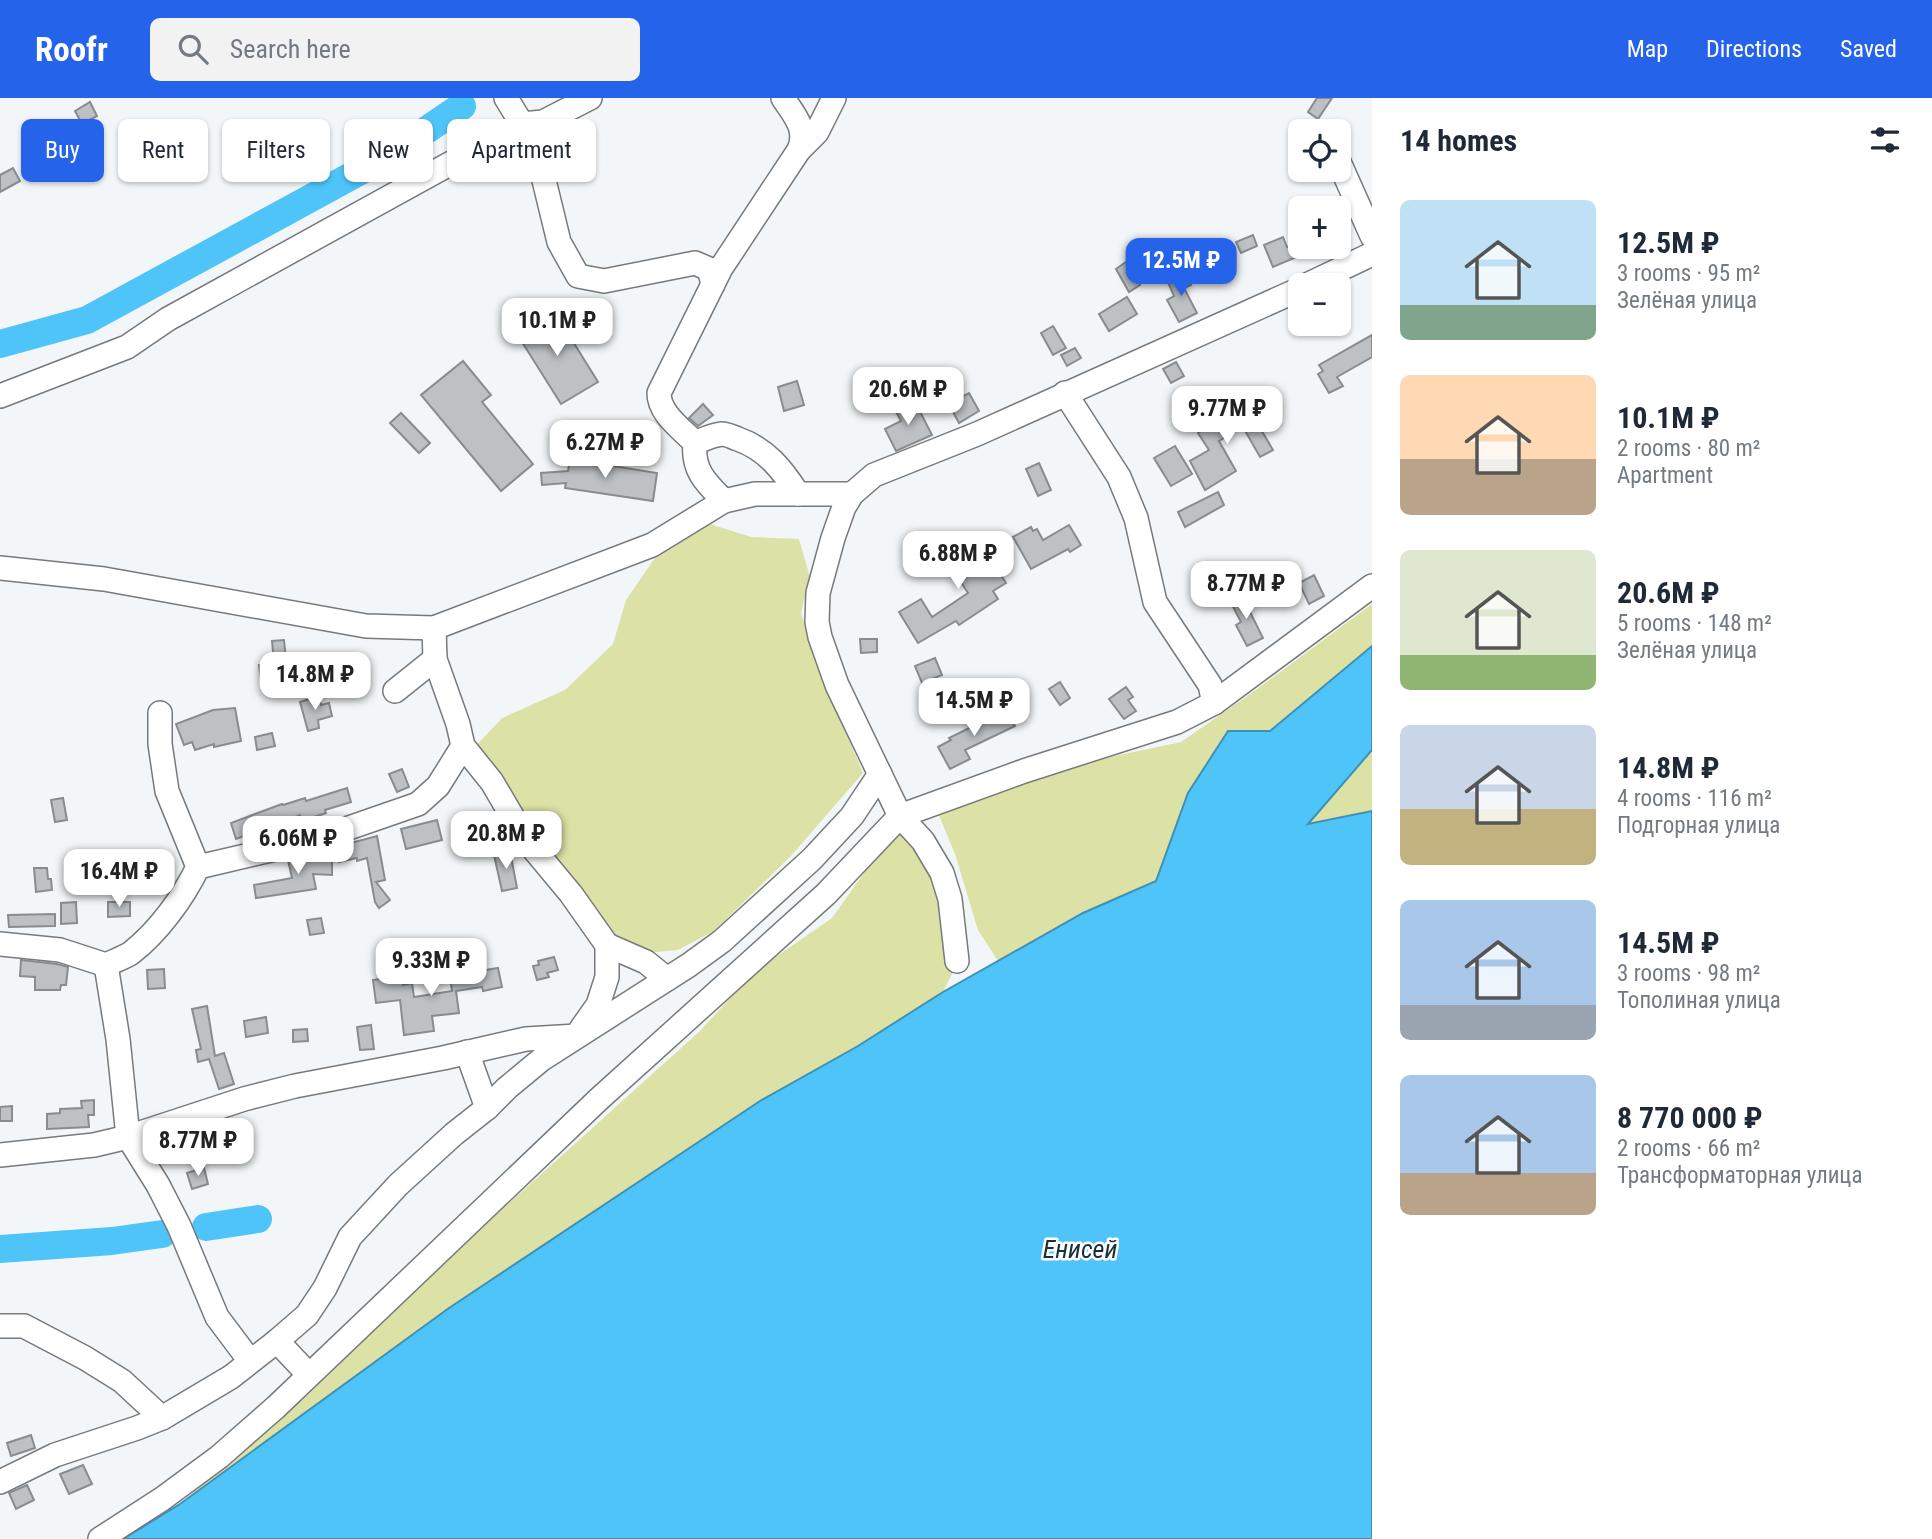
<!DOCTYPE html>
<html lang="en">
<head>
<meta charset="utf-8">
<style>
	:root { --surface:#fff; --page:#f2f2f3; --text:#1f2937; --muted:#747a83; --accent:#2563eb }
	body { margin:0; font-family:"Roboto Condensed",sans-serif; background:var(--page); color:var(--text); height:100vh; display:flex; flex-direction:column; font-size:26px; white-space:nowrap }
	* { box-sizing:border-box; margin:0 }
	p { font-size:23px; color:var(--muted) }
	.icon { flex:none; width:38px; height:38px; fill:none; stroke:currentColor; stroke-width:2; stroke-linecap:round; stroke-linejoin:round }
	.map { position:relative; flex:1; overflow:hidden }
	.side { display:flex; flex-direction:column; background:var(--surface); width:560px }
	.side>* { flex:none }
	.hud { position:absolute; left:21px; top:21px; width:665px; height:63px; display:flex; gap:14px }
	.tools { position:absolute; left:1288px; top:21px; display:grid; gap:14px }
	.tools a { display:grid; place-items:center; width:63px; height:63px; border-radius:10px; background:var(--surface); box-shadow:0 2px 5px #0004; font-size:35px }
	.price { position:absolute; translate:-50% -60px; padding:0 16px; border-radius:14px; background:#fff; color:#222; font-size:23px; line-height:46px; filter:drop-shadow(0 2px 4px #0008) }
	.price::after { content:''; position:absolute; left:50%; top:42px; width:21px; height:16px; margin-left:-10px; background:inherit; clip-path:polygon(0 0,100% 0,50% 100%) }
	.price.active { background:var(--accent); color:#fff }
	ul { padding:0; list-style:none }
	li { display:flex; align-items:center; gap:21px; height:175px; padding:0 28px }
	li span { display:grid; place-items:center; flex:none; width:196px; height:140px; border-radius:10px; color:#555 }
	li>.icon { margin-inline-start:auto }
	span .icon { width:84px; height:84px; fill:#fffc; stroke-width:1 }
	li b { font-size:30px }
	h2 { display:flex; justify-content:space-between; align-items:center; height:84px; padding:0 28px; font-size:30px }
	.pill { padding:0 24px; border-radius:10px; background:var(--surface); box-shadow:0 2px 5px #0004; font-size:24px; line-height:63px }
	.pill.active { background:var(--accent); color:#fff }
	header { display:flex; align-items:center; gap:42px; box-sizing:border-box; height:98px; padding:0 35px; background:var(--accent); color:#fff }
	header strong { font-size:33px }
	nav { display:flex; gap:38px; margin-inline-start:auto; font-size:24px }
	.search { width:490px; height:63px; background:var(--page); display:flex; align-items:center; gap:18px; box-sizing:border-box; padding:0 24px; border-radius:10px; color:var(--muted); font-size:26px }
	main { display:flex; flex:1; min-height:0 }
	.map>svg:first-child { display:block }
	.green { fill:#dce1a6 }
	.water { fill:#4ec4f9; stroke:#3e91b6; stroke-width:2 }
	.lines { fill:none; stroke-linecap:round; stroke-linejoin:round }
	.river { stroke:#4ec4f9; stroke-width:28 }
	.building { fill:#bec1c4; stroke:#898c8e; stroke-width:2 }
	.minor-casing { stroke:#777a7c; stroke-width:26 }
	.minor { stroke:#fff; stroke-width:23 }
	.labels { text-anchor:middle; stroke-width:5; stroke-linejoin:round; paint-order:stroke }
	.water-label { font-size:26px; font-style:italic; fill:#1b2f39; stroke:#fff }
</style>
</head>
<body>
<header>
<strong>Roofr</strong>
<div class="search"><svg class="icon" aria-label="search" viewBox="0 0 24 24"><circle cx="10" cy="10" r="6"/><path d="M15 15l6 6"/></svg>Search here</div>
<nav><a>Map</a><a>Directions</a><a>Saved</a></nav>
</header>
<main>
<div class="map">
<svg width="1372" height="1441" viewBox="0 0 1372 1441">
	<rect width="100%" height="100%" fill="#f3f6f8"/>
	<g class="green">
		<polygon points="710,426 751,439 799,441 810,479 801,515 821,575 863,675 790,759 714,833 678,852 645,855 615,840 587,813 473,651 502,620 565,592 613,546 626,502 657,457"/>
		<polygon points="1372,506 1372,548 1270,633 1188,695 1156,782 1083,815 998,863 978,832 955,756 938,715 1053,671 1181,644 1253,594"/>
		<polygon points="1372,652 1372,713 1307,726"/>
		<polygon points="910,731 933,773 952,876 943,894 858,948 760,1003 449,1210 180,1406 307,1298 489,1123 700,933 754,874 832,820 889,740"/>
	</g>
	<polygon class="water" points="1372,548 1372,652 1308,726 1372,713 1372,1441 123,1441 180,1406 449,1210 760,1003 858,948 943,894 1083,815 1156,783 1188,695 1228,633 1270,633"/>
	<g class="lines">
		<g class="river">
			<polyline points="0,246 87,222 388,58 462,8"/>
			<polyline points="206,1129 258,1121"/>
			<polyline points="0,1151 112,1143 162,1136"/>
		</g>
	</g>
	<g class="building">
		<polygon points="1317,0 1332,0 1318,21 1308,14"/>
		<polygon points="90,4 97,18 82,26 75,13"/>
		<polygon points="13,70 20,83 0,94 0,77"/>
		<polygon points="1253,137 1257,148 1241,155 1236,144"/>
		<polygon points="1283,139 1287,149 1320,149 1273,169 1264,147"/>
		<polygon points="1126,164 1140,187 1129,194 1116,171"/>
		<polygon points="1186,174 1191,187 1184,190 1197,215 1179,224 1167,202 1174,198 1167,182"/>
		<polygon points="1127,199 1137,216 1109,233 1099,216"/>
		<polygon points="554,213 598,284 561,306 517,236"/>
		<polygon points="1053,228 1066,250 1053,257 1041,235"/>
		<polygon points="1372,237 1372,259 1337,279 1343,288 1329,295 1318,276 1323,273 1319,267"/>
		<polygon points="1075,250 1081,260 1067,268 1061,257"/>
		<polygon points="463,263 491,297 482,304 533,366 501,393 421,297"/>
		<polygon points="1176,264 1184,278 1171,285 1163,271"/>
		<polygon points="797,283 804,307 784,313 778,289"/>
		<polygon points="969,295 979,313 959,325 952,312 959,307 956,302"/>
		<polygon points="914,302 932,337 896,353 885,331 901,323 895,312"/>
		<polygon points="703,306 713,317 698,328 689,320"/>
		<polygon points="1246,306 1273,352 1260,359 1243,329 1219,343 1236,373 1205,392 1190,363 1209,352 1198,335"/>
		<polygon points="401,315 430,345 419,355 390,325"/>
		<polygon points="1175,348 1192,376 1171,388 1154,360"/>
		<polygon points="570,361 657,375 653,403 565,390 566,385 542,387 541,375 568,373"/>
		<polygon points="1039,365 1051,392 1038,398 1026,371"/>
		<polygon points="1218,394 1224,407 1185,429 1178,414"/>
		<polygon points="1069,427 1081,447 1070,454 1068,451 1031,471 1013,439 1031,429 1033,433 1037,431 1043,442"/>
		<polygon points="959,443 965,451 978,443 1006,485 993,493 998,501 959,527 956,523 918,545 899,514 921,501 932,519 968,495 949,466 945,469 937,458"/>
		<polygon points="1314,477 1324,498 1309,506 1299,485"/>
		<polygon points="1241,496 1263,540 1247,548 1236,527 1241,524 1229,501"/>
		<polygon points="860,541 877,541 877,554 861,555"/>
		<polygon points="284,542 287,573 275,575 272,543"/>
		<polygon points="935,560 942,577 922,585 915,568"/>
		<polygon points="271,565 274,587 262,589 259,567"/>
		<polygon points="1060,584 1070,600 1060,607 1049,591"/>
		<polygon points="1126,589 1133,599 1128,602 1136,613 1124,621 1109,601"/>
		<polygon points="319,598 321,607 329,605 332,618 318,622 319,630 308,633 300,604"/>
		<polygon points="235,610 241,643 214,649 214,646 195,652 192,644 184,647 176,626 213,612"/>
		<polygon points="1003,613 1004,615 1007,614 1015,628 965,652 970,661 950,671 938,649 951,642 949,640"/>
		<polygon points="272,635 275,648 257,652 255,639"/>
		<polygon points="402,671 409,689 397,694 389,676"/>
		<polygon points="347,690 351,704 325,712 326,715 302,723 300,717 236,741 231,725 282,706 283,707 305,700 306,703"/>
		<polygon points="63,700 67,722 55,724 51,702"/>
		<polygon points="437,722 442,742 406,751 401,731"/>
		<polygon points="377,738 385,782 376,784 390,802 379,810 375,804 367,760 357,763 357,760 339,764 336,749"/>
		<polygon points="510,753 517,790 502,793 494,757"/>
		<polygon points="315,756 332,757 332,777 313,776 316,791 256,800 254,787 292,780 288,762"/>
		<polygon points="34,770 47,770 48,781 51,781 52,792 36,794"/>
		<polygon points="76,804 77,825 61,826 61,805"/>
		<polygon points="108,804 130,804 130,818 108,819"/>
		<polygon points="55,816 55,828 9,829 8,817"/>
		<polygon points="321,820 324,835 310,837 307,822"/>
		<polygon points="554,859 558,872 547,875 549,879 537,882 533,868 539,867 538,863"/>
		<polygon points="21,862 57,866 68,869 66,887 61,887 60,892 35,892 35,879 20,878"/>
		<polygon points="498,870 502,889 483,893 482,889 456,893 459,915 432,918 434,933 404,937 400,902 376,905 373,882 402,878 403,887 412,885 414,899 452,893 450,878"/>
		<polygon points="164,871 165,890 148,891 147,872"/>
		<polygon points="207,908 215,958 224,955 234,986 219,991 209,961 198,964 196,952 201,951 192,911"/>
		<polygon points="266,919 268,935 246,939 244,923"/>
		<polygon points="371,927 374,951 360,952 357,929"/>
		<polygon points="307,931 308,943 293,944 293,932"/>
		<polygon points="94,1002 94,1017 88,1017 89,1029 47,1031 47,1016 60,1015 60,1011 82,1010 81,1003"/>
		<polygon points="12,1008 12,1023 0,1023 0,1009"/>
		<polygon points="204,1070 208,1086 192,1091 187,1075"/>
		<polygon points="31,1337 35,1350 11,1358 7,1345"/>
		<polygon points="83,1367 92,1386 69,1396 60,1376"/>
		<polygon points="27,1387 34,1402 16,1411 9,1395"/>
	</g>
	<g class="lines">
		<g class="minor-casing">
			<g id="minor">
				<polyline points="522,26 534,41 559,144 578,178 604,183 695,165 709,171 713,186"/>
				<polyline points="522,26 543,24 590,0"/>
				<polyline points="799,52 817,34 834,0"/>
				<polyline points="1339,64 1372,138"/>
				<polyline points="1307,187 1372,156"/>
				<polyline points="1065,295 1119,379 1136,420 1155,504 1210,587 1214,605"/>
				<polyline points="0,298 127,249 168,221 522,26 506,0"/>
				<path d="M695,345C704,341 712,337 722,336C727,336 732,339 738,341C766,351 782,371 798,396"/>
				<path d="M724,403C706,385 692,372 695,345C682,331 659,316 659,295L721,170L799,52C808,31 794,17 783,0"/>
				<polyline points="0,470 104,481 366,528 434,530 652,447 724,403 755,396 852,396"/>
				<polyline points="434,530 435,561 458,626 463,648 492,684 526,742 571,796 607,847 607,879 598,907 581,931"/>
				<polyline points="395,593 435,561"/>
				<polyline points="160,615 160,646 167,693 198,769"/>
				<path d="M0,846L60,852L106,867C114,863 123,860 131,855C158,834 183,800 198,769L314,742L418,706L438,688L463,648"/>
				<polyline points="607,847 646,864 667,881"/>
				<polyline points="957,863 950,801 942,775 923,743 900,718 837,587 820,539 817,524 818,495 833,440 844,409 852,396 874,377 977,336 1300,191"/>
				<polyline points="106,867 118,941 128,1039 158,1087 179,1128 217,1219 250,1263"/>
				<polyline points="467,954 487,1010"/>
				<polyline points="0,1057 94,1047 128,1039 244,1001 295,988 443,960 526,941 577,938"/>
				<polyline points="0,1228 24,1228 85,1260 122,1283 162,1320"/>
				<polyline points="277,1243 309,1277"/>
				<polyline points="0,1384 55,1357 137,1330 162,1320 231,1279 277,1243 307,1217 325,1190 350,1139 398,1087 454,1036 487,1010 507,990 542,961 689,867 722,843 812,761 852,718 880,676"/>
				<polyline points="100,1441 162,1401 219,1359 276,1309 599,1001 826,796 900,718 1024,673 1177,624 1214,605 1372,488"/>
			</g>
		</g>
		<use href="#minor" class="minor"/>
	</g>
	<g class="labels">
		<g class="water-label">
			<text x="1080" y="1160">Енисей</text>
		</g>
	</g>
</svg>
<div class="tools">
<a><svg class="icon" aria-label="locate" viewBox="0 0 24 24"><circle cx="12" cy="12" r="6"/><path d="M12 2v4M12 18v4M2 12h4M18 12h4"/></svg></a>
<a>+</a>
<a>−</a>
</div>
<b class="price active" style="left:1181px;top:200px">12.5M ₽</b>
<b class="price" style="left:557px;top:260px">10.1M ₽</b>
<b class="price" style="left:908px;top:329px">20.6M ₽</b>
<b class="price" style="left:1227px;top:348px">9.77M ₽</b>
<b class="price" style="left:605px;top:382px">6.27M ₽</b>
<b class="price" style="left:958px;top:493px">6.88M ₽</b>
<b class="price" style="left:1246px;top:523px">8.77M ₽</b>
<b class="price" style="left:315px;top:614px">14.8M ₽</b>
<b class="price" style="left:974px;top:640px">14.5M ₽</b>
<b class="price" style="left:506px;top:773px">20.8M ₽</b>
<b class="price" style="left:298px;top:778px">6.06M ₽</b>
<b class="price" style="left:119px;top:811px">16.4M ₽</b>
<b class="price" style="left:431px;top:900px">9.33M ₽</b>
<b class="price" style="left:198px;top:1080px">8.77M ₽</b>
<div class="hud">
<a class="pill active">Buy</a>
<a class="pill">Rent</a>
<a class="pill">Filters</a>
<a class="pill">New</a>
<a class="pill">Apartment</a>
</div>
</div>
<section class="side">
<h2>14 homes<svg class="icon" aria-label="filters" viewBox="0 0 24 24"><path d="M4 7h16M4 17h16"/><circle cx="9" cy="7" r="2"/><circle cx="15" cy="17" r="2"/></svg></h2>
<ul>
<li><span style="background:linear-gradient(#bfe0f5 75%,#7fa58c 0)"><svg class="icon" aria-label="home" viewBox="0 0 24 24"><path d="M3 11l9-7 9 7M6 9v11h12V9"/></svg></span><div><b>12.5M ₽</b><p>3 rooms · 95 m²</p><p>Зелёная улица</p></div></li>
<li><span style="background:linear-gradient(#ffd9b3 60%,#b9a48a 0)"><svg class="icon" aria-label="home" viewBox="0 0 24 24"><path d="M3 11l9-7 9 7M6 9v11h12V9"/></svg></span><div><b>10.1M ₽</b><p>2 rooms · 80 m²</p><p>Apartment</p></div></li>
<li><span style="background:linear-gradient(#dfe7d0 75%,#8fb573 0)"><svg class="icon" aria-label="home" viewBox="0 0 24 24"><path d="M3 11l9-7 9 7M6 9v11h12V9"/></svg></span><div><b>20.6M ₽</b><p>5 rooms · 148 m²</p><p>Зелёная улица</p></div></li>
<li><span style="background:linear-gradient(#c9d6e8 60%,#c2b280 0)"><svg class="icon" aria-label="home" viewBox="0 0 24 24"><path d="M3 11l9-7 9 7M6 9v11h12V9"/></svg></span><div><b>14.8M ₽</b><p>4 rooms · 116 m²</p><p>Подгорная улица</p></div></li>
<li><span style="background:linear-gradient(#a9c7e8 75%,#9aa5b1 0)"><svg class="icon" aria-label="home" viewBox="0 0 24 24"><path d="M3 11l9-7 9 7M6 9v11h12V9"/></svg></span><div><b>14.5M ₽</b><p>3 rooms · 98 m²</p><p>Тополиная улица</p></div></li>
<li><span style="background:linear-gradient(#a9c7e8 70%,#b9a48a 0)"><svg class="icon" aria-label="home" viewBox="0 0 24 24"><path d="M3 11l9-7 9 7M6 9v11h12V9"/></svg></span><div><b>8 770 000 ₽</b><p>2 rooms · 66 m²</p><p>Трансформаторная улица</p></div></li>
</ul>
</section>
</main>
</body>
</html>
